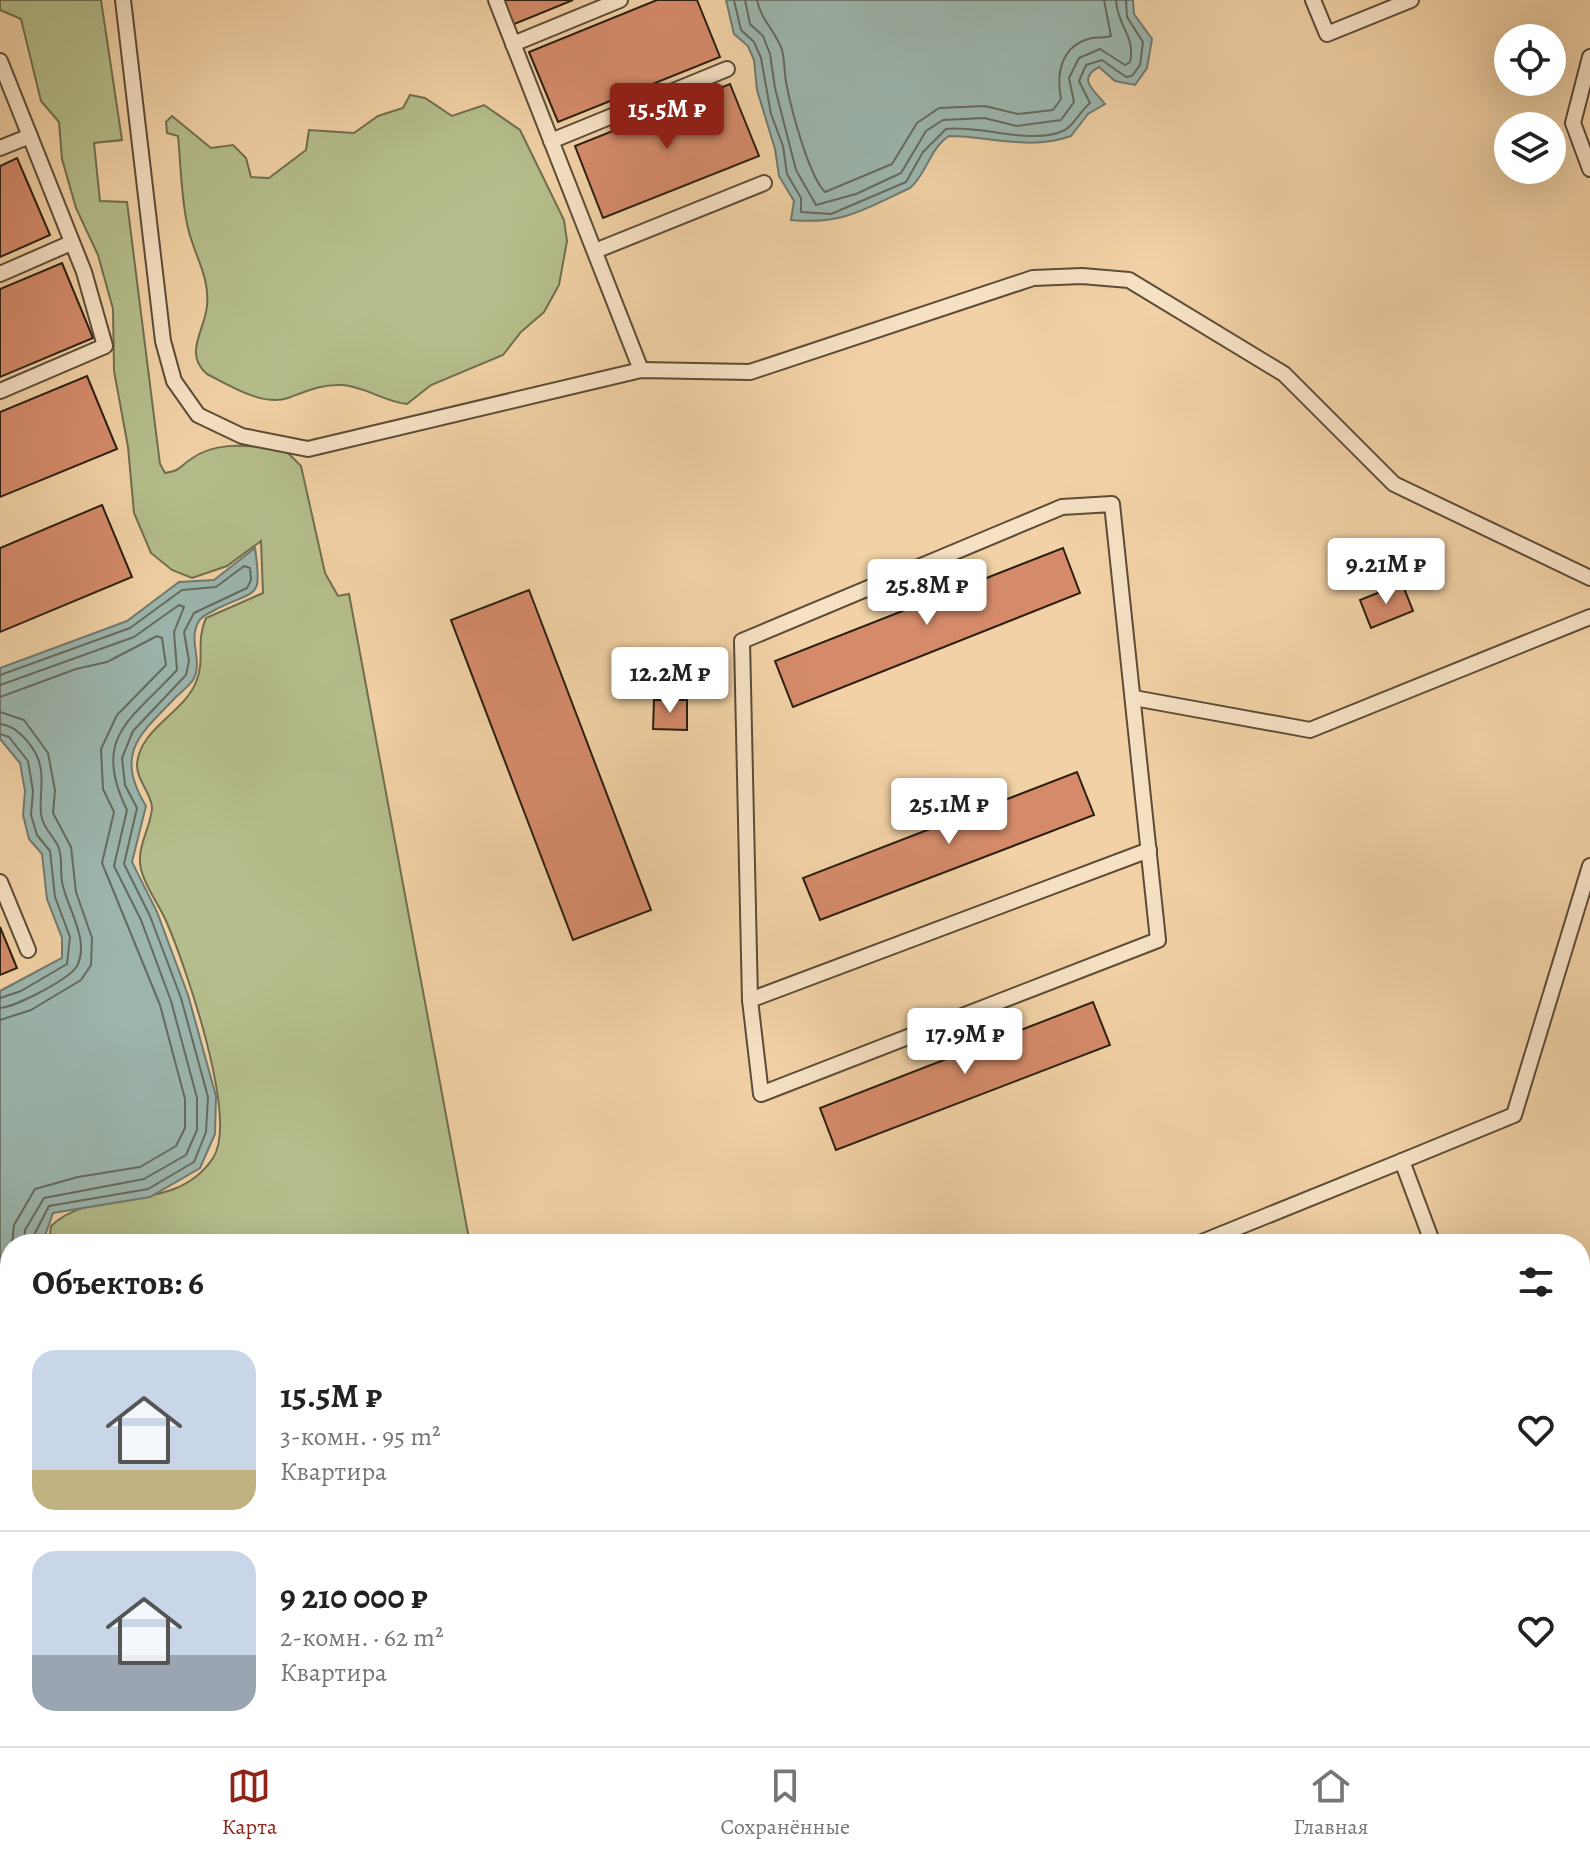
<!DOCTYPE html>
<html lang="ru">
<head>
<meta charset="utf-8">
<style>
	:root { --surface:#fff; --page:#f2f2f2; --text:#222; --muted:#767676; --line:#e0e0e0; --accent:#8f2418 }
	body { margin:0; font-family:Alegreya,serif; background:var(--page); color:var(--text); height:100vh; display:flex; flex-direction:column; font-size:30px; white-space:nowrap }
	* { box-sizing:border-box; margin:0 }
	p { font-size:26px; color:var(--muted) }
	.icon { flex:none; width:44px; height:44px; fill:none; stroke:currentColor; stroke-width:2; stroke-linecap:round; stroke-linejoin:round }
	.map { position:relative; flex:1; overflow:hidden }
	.side { position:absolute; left:0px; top:1234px; width:1590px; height:512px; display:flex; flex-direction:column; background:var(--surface); border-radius:32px 32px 0 0; box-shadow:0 8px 32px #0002 }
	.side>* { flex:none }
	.tools { position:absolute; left:1494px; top:24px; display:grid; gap:16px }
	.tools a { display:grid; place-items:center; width:72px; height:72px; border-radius:50%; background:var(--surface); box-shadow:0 8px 32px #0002; font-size:40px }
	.price { position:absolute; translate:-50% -68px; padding:0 18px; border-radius:8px; background:#fff; color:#222; font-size:26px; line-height:52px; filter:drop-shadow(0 2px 4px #0008) }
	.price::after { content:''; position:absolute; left:50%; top:48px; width:24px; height:18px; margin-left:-12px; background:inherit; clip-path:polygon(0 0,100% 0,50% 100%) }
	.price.current { background:var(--accent); color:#fff }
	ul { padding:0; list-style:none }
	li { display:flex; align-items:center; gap:24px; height:200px; padding:0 32px }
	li+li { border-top:2px solid var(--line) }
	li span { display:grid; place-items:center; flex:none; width:224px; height:160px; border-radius:24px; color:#555 }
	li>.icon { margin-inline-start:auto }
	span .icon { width:96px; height:96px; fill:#fffc; stroke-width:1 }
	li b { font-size:34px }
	h2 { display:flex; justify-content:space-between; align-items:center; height:96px; padding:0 32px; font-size:34px }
	.tab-bar { display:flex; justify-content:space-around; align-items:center; height:112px; border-top:2px solid var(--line); background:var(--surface); font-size:22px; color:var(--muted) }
	.tab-bar a { display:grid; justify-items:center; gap:4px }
	.tab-bar .current { color:var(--accent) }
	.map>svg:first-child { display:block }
	.green { fill:#b4bd8b; stroke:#706e4e; stroke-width:2 }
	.water { fill:#9cb6ae; stroke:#6f7a70; stroke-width:2 }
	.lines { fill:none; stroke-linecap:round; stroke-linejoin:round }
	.shore { stroke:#646a60; stroke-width:2 }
	.building { fill:#d58b6a; stroke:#2b1f12; stroke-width:2 }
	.service-casing { stroke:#5c4c37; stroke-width:18 }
	.minor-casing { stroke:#5c4c37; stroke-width:34 }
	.service { stroke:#f6e1c4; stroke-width:14 }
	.minor { stroke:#f6e1c4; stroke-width:30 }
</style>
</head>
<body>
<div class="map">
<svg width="1590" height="1746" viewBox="0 0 1590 1746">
	<rect width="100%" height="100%" fill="#f1d1a5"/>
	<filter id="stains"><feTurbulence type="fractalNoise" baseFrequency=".0025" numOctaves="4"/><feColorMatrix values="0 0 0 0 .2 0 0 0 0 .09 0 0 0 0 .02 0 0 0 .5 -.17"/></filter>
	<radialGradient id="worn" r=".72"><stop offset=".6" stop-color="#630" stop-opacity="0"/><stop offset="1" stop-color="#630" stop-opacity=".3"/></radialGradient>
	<g class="green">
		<path d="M0,0H101L122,140L94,143L100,201L127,202L160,464L165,473C182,470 179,467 191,459C218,439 254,447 284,449L301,466L325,573L338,596L349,594L470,1244H49L51,1226C95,1184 174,1217 213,1158C239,1119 185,965 167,923C160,906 145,887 141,869C136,848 150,829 152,809C153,795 136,780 137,764C140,728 184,713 196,682C206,658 195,643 206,618L263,593L261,541L227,566L192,578L172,570L151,553L134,513L128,447L114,371L113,309L98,255L76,208L62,159L59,122L41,101L21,19L0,10Z"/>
		<path d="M410,95L425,98L452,116L484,105L520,130L564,220L567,241L559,285L544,312L521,332L503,355L431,385L407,404C385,402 364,386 342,385C321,384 307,391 288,398C263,407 229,385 207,374C183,354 205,330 207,306C210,276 194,255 188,228C181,199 181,166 178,136L167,133L166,122L172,116L211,148L233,145L246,158L251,177L269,178L306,150L309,130L354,133L378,116L403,108Z"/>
		<polygon points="357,1736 580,1736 584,1746 361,1746"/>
	</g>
	<g class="water">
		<path d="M726,0H1133L1134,14L1152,39L1147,68L1135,85L1115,81L1099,67C1076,79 1095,91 1105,104L1088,114L1071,136C1029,151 991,136 949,136C929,149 927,174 910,188C865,209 843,225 791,220L794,201L779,176L775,149L757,90L754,60L748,46L734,34Z"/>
		<path d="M255,548C263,603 256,588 213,611C207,614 202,616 199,621C187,640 204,661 193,680C189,686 181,692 176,697C139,735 114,754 146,806L132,862L157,912L188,995L216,1096L215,1134L200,1168L150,1197L53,1213L42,1244H10V1365L0,1369C0,1351 5,1298 0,1286V991L62,958V938L47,899L42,854L29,839L23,815L25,791L20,763L0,739V668L127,621L179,582L214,580Z"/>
	</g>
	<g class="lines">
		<g class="shore">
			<path d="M734,0L741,30L754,42L761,58L771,114L783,146L787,174L801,198V212L831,214L906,182L923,152L946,129C983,125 1032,146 1065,130C1074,125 1081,110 1090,103L1079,81L1086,65L1102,60L1126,77L1132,76L1140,65L1143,42L1127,17L1126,0"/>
			<path d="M745,0L750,24L763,36L770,54L775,88L796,170L816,205L856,194L901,173L926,131L943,120L984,118L1017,126L1061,120L1074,102L1069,78L1079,58L1100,49L1125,65L1130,62C1136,36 1117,26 1116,0"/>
			<path d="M757,0C761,20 775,30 782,50C785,62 784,75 787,87C792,112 809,176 825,192L892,164L917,123L939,108L985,106L1018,114L1053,110L1061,99C1056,73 1061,45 1092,38C1099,37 1105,38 1111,36L1104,0"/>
			<polyline points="0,675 130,628 182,590 216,587 244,566 250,568 251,580 247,588 194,613 184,632 189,661 186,675 133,731 122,758 125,785 137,808 124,864 150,916 181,998 208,1097 206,1132 194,1162 148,1189 49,1206 34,1235 34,1244"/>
			<path d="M0,685L134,637L179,605L184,607L174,632L177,670C131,720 91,737 127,810L114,866L141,920L171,1001L197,1098V1130L186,1155L144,1179L44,1198L25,1230L24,1244"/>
			<polyline points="0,697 76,669 107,662 157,636 162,638 166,665 117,715 101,749 103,789 114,812 102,863 160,1005 185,1099 185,1128 176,1146 140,1167 78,1177 35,1189 14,1225 12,1244"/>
			<polyline points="0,712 24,720 48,753 55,790 53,813 71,847 76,892 92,938 91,965 81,980 31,1010 0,1020"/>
			<path d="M0,724C15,725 29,741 36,754C46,774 39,794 41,814C43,828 52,834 58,846C63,856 60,871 62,882C67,908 89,938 78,964C73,978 15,1007 0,1008"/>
			<polyline points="0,734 9,737 28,761 33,791 31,815 37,835 50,851 55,897 70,937 67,964 21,991 0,998"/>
		</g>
	</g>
	<g class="building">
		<polygon points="502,0 573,0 512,25"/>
		<polygon points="657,0 697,0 720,57 558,122 529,52"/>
		<polygon points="730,84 759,156 603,218 575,146"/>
		<polygon points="17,158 50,235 0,257 0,166"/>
		<polygon points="62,263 93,338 0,377 0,289"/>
		<polygon points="87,376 117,449 0,497 0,412"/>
		<polygon points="102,505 132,577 0,632 0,548"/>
		<polygon points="1063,548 1080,593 793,707 775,661"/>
		<polygon points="1402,583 1413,611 1371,628 1360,600"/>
		<polygon points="529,590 651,910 573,940 451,620"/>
		<polygon points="654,700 687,700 687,730 653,729"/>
		<polygon points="1077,772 1094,815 820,920 803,878"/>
		<polygon points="0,927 17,968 0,975"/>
		<polygon points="1093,1002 1110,1045 836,1150 820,1108"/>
		<polygon points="10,1382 10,1421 0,1424 0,1386"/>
		<polygon points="10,1452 10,1519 0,1523 0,1456"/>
		<polygon points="10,1549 10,1616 0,1620 0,1553"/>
		<polygon points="10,1649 10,1715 0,1719 0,1653"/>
		<polygon points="29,1736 198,1736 173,1746 4,1746"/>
		<polygon points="289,1736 328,1736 331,1746 293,1746"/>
	</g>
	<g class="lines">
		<g class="service-casing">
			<g id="service">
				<polyline points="123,0 163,341 174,381 198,415 242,436 308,449 641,370 750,372 1033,278 1082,276 1129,280 1284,374 1394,484 1590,578"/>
				<polyline points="496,0 641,370"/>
				<polyline points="1313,0 1327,34 1411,0"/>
				<polyline points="513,44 620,0"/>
				<polyline points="1590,57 1573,123 1590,169"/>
				<polyline points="0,61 84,272 105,346 0,391"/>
				<polyline points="551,141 727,69"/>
				<polyline points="0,148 30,136"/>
				<polyline points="595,251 764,183"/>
				<polyline points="0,274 71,243"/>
				<polygon points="1112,504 1158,940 761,1094 750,1000 742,641 1062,507"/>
				<polyline points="1134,698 1310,730 1590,617"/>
				<polyline points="0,882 28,950"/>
				<polyline points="750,1000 1149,850"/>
				<polyline points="1402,1161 1514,1115 1590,866"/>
				<polyline points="1197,1244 1402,1161 1433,1244"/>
				<polyline points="0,1439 10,1435"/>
				<polyline points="0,1539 10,1535"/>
				<polyline points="0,1641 10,1637"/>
				<polyline points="270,1736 274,1746"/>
				<polyline points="0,1738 10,1734"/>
				<polyline points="224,1746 249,1736"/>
				<polyline points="982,1746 1008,1736"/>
			</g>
		</g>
		<g class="minor-casing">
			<g id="minor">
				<polyline points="1580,1644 1590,1640"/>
				<polyline points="1310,1746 1336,1736"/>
			</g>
		</g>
		<use href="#service" class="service"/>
		<use href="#minor" class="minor"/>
	</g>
	<rect width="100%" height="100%" filter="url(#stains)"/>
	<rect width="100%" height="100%" fill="url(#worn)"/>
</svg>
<div class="tools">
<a><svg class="icon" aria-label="locate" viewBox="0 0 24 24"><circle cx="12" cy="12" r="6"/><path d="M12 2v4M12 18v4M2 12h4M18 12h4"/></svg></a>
<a><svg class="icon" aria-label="layers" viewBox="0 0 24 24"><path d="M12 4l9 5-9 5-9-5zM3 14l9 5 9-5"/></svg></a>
</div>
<b class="price current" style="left:667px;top:151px">15.5M ₽</b>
<b class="price" style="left:1386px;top:606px">9.21M ₽</b>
<b class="price" style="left:927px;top:627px">25.8M ₽</b>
<b class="price" style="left:670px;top:715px">12.2M ₽</b>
<b class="price" style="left:949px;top:846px">25.1M ₽</b>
<b class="price" style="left:965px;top:1076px">17.9M ₽</b>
<section class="side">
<h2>Объектов: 6<svg class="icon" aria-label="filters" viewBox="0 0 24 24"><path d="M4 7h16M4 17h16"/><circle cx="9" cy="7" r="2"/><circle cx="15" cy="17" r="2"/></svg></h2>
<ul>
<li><span style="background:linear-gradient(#c9d6e8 75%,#c2b280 0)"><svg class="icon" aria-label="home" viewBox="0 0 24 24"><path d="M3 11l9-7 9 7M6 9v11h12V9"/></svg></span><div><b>15.5M ₽</b><p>3-комн. · 95 m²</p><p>Квартира</p></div><svg class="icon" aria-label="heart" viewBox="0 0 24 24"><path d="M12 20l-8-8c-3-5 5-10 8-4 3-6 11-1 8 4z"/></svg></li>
<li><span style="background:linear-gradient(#c9d6e8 65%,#9aa5b1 0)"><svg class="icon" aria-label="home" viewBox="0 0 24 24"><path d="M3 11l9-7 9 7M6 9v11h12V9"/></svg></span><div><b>9 210 000 ₽</b><p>2-комн. · 62 m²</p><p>Квартира</p></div><svg class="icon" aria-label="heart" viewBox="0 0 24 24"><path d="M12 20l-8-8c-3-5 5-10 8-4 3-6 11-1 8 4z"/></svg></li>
</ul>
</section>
</div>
<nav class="tab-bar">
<a class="current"><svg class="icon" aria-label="map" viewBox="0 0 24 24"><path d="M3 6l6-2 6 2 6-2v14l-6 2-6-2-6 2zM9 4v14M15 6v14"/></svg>Карта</a>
<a><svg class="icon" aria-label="saved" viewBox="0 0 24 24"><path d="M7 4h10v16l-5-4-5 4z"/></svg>Сохранённые</a>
<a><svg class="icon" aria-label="home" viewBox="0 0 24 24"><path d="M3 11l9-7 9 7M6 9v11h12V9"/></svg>Главная</a>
</nav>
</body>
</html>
